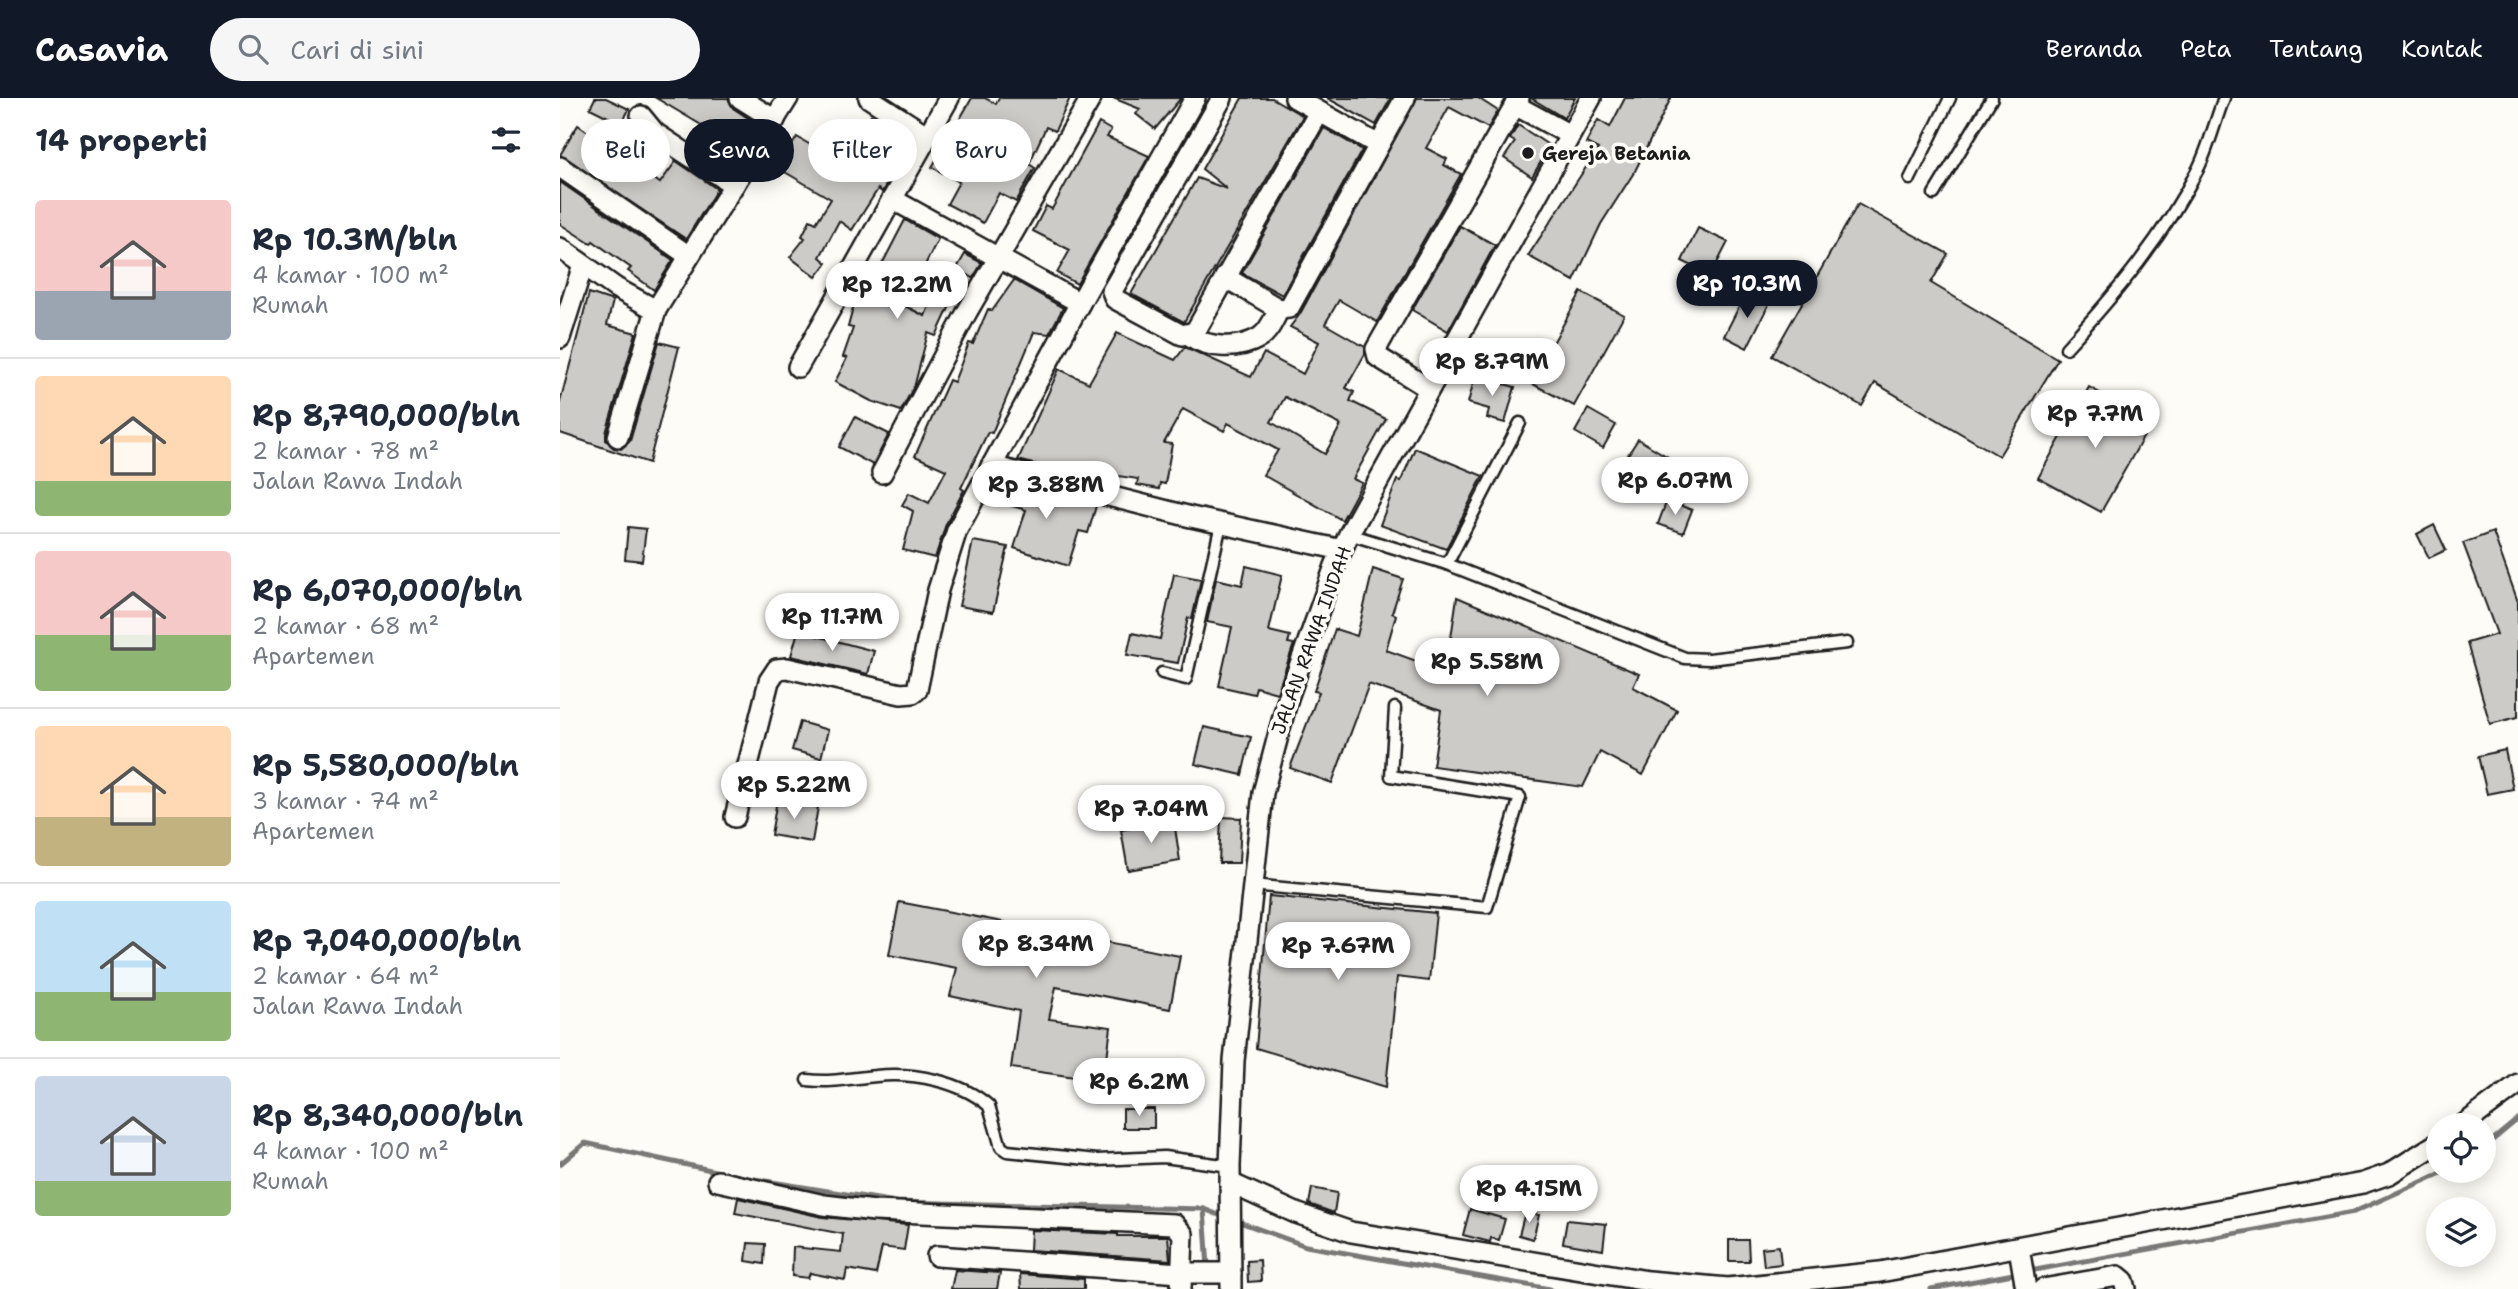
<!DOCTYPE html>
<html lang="id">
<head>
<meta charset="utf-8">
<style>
	:root { --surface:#fff; --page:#f6f6f7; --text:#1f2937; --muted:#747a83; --line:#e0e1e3; --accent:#111827 }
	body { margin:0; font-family:"Shantell Sans",sans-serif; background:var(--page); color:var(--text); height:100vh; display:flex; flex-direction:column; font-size:26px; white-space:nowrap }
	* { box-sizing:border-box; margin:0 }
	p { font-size:23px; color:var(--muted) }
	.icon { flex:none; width:38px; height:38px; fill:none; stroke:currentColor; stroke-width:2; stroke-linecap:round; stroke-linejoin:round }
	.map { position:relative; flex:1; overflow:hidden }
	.sheet { display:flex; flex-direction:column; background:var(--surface); width:560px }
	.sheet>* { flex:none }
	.top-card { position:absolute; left:21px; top:21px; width:665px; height:63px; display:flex; gap:14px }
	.fabs { position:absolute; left:1866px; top:1015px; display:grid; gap:14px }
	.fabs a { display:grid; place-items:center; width:70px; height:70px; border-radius:50%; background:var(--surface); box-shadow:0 4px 18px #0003; font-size:35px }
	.price { position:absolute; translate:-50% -60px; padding:0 16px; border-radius:24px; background:#fff; color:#222; font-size:23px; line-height:46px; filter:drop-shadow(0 2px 4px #0008) }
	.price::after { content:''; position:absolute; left:50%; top:42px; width:21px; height:16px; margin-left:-10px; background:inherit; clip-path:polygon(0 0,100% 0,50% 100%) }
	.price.active { background:var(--accent); color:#fff }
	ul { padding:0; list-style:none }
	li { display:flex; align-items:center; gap:21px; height:175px; padding:0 35px }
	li+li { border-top:2px solid var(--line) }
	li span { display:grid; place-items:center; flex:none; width:196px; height:140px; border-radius:7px; color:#555 }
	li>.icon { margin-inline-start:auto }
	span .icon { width:84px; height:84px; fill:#fffc; stroke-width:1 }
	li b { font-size:30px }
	h2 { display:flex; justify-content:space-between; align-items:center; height:84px; padding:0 35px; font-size:30px }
	.tag { padding:0 24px; border-radius:32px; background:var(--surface); box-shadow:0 4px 18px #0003; font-size:24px; line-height:63px }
	.tag.active { background:var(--accent); color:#fff }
	header { display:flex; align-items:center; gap:42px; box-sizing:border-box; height:98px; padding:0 35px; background:var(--accent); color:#fff }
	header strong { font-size:33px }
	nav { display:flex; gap:38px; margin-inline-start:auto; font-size:24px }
	.search { width:490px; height:63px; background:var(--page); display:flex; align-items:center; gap:18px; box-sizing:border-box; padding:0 24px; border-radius:38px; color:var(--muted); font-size:26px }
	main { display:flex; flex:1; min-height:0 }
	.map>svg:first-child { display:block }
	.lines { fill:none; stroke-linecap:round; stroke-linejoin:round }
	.stream { stroke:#797876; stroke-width:5 }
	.building { fill:#cccbc8; stroke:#1c1c1c; stroke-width:2; fill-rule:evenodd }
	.lane-casing { stroke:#1c1c1c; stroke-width:15 }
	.street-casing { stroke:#1c1c1c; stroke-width:24 }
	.lane { stroke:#fdfcf7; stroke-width:10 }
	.street { stroke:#fdfcf7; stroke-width:19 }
	.poi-dot { fill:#1c1c1c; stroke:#fdfcf7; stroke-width:2.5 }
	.labels { text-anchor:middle; stroke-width:7; stroke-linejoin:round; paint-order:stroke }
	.poi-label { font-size:19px; font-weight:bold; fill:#1c1c1c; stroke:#fdfcf7; text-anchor:start }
	.street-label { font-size:19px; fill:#1c1c1c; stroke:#fdfcf7 }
</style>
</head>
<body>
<header>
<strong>Casavia</strong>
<div class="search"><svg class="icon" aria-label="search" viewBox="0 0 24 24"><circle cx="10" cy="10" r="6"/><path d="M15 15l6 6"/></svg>Cari di sini</div>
<nav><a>Beranda</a><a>Peta</a><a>Tentang</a><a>Kontak</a></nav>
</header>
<main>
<section class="sheet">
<h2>14 properti<svg class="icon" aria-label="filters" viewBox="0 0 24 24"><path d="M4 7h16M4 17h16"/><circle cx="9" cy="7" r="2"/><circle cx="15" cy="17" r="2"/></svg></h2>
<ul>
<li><span style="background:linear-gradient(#f6c9c9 65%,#9aa5b1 0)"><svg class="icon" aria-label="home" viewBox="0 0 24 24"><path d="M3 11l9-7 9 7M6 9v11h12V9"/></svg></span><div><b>Rp 10.3M/bln</b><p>4 kamar · 100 m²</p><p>Rumah</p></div></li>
<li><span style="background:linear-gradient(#ffd9b3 75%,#8fb573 0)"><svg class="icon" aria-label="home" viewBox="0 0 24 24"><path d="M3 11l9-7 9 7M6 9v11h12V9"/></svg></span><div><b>Rp 8,790,000/bln</b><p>2 kamar · 78 m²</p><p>Jalan Rawa Indah</p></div></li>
<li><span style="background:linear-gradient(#f6c9c9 60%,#8fb573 0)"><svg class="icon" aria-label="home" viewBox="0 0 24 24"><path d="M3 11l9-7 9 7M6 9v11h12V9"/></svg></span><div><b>Rp 6,070,000/bln</b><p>2 kamar · 68 m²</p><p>Apartemen</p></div></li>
<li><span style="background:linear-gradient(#ffd9b3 65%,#c2b280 0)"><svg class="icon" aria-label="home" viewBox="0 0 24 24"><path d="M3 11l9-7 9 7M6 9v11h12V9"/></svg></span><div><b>Rp 5,580,000/bln</b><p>3 kamar · 74 m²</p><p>Apartemen</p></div></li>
<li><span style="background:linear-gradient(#bfe0f5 65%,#8fb573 0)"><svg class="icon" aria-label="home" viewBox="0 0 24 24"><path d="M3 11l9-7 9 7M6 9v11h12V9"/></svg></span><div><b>Rp 7,040,000/bln</b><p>2 kamar · 64 m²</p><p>Jalan Rawa Indah</p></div></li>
<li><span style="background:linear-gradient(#c9d6e8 75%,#8fb573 0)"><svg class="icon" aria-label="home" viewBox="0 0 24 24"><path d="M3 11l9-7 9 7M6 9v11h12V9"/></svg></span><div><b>Rp 8,340,000/bln</b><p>4 kamar · 100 m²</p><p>Rumah</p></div></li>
</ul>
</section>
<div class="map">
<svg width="1958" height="1191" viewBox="0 0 1958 1191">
	<rect width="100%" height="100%" fill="#fdfcf7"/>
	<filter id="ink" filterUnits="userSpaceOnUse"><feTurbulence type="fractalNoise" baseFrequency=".0143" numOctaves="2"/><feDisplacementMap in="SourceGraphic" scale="14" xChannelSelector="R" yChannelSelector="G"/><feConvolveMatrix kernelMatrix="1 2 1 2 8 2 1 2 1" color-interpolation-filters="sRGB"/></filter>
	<g filter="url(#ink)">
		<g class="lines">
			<g class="stream">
				<polyline points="1923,1050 1958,1021"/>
				<polyline points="0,1066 25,1045 188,1080 336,1104 644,1111 664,1119"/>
				<polyline points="644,1111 648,1170"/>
				<polyline points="674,1122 746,1148 990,1191"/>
				<polyline points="1371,1191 1794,1114 1886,1073"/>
			</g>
		</g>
		<g class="building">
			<polygon points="35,0 46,0 69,11 62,26 30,10"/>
			<polygon points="96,0 168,0 173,10 194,24 175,47"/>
			<polygon points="412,0 425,0 436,6 439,0 510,0 495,33 486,29 469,66 475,70 456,104 439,95 423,125 387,106 399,84 372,69"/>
			<polygon points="553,0 621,0 595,31 576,16 580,11"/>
			<polygon points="682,0 712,0 743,18 624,224 571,196 637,80 667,91 642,71"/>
			<polygon points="767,0 831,0 816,27"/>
			<path d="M857,0H918L938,13L928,30L889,9L866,50L887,61L884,67L901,76L817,224L779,202L765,226L805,249V256L786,290L794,294L790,303L826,321L793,381L802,385L782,422L703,377L718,352L668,325L664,333L623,311L604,345L612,346L605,386L600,385L599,391L577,387L578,381L546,376L543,384L458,362L499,271L529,285L557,235L615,262L625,249L691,279L704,255L743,276L759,244L730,229L740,216ZM725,299L781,327L765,356L711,324Z"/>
			<polygon points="971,0 1015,0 1004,20"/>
			<polygon points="1065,0 1111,0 1075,73 1041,126 1014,183 968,158 1038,51 1026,45 1038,22 1050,29"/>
			<polygon points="311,17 351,42 322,94 318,91 292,132 279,123 260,159 267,165 256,179 230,159 245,140 242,138 250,122 256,125 271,101 218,70 237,39 283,66"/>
			<polygon points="539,25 551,32 547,39 589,58 517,186 497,175 510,152 473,133 486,108 492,111"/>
			<polygon points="18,27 100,85 116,63 157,91 126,141 0,57"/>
			<polygon points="958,27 990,48 972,79 944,60 955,44 950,41"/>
			<polygon points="764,30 802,52 722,197 682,175"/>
			<polygon points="0,84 113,162 94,192 68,173 71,170 33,143 31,146 0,126"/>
			<polygon points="1298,106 1388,156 1371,185 1498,261 1439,358 1315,285 1302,308 1212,258"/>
			<path d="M345,122L378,141L365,167L402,182L376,238L368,235L355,286L341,313L311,303L275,284L287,260L283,259L293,230L288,229L297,195L306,197ZM354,174L377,188L365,218L337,204Z"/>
			<polygon points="900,128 935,147 888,233 852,212"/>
			<polygon points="1138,130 1168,144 1151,177 1122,163"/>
			<polygon points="405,156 422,165 413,180 397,170"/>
			<polygon points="454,182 503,210 489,236 474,234 432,335 428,334 401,390 404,392 386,426 375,460 343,452 353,413 342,407 349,395 369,405 386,372 355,358 389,282 394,284 409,245 413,246 428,211 432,213"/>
			<polygon points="1021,194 1064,217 1014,308 971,285"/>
			<polygon points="29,195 53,203 47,227 76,235 46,335 46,342 54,350 61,351 70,343 99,244 119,249 89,365 0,335 0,304"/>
			<polygon points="1186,195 1209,206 1187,250 1164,238"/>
			<polygon points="915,278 955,289 945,325 927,320 929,311 908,305"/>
			<polygon points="1529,289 1592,324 1541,414 1478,380"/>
			<polygon points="1028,311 1056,327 1043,350 1015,334"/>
			<polygon points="295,319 329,336 313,367 279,349"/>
			<polygon points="1078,341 1108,359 1091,384 1062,366"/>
			<polygon points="855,350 923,378 886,451 820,427 837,382 841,383"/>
			<polygon points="438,382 536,408 528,435 519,433 508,468 454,450 466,412 432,402"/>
			<polygon points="1107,402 1132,412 1123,435 1098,426"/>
			<polygon points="1874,427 1886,452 1869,460 1857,436"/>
			<polygon points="68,429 86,431 82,463 65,461"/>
			<polygon points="1933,434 1958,504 1958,619 1930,626 1907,545 1937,536 1903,445"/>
			<polygon points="413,443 448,449 433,514 399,508"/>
			<polygon points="686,468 722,477 709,533 730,538 728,545 734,546 717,595 696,589 694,596 659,588 672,529 647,524 656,481 682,487"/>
			<polygon points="813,471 843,481 832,515 836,517 826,552 886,574 897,499 1079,576 1073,589 1117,612 1083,677 1040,654 1023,689 873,668 881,612 809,586 772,685 730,670 759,594 754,593 775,531 797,538"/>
			<polygon points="614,476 641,481 632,521 628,520 618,565 567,557 572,535 600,541"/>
			<polygon points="238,533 314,553 308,576 231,558"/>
			<polygon points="240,624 268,632 261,660 232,652"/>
			<polygon points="644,629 691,639 682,677 635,666"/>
			<polygon points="1945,652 1953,691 1927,696 1918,658"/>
			<polygon points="217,702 258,709 252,744 211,737"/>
			<polygon points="661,719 681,720 679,765 659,765"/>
			<polygon points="614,723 620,763 568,772 561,732"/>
			<polygon points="709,798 876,815 869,883 837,879 826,989 696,950"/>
			<polygon points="339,804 620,858 610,911 496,889 489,921 551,929 544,983 451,970 459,913 390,898 397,870 329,857"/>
			<rect x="563" y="1011" width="31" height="19"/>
			<polygon points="752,1090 777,1095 774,1115 749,1106"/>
			<polygon points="178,1100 262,1119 348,1127 344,1152 322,1149 316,1176 287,1171 285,1182 250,1175 248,1180 232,1178 233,1149 281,1154 283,1136 175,1115"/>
			<polygon points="910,1111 945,1121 939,1142 931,1140 930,1144 903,1137"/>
			<polygon points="965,1114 979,1117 973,1141 959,1137"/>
			<polygon points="1007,1122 1046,1126 1043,1152 1003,1145"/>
			<polygon points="471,1132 558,1136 558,1138 608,1138 610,1162 470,1152"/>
			<polygon points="1169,1142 1188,1142 1189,1163 1169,1163"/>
			<polygon points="188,1145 205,1146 204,1166 186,1163"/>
			<polygon points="1219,1148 1221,1166 1204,1168 1202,1150"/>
			<polygon points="700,1162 701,1183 688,1184 687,1163"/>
			<polygon points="395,1172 440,1175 437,1191 391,1191"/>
			<polygon points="460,1176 524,1181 524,1191 461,1191"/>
		</g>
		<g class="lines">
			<g class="lane-casing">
				<g id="lane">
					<polyline points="1350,81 1390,0"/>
					<polyline points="1374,96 1432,0"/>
					<path d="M1506,250C1556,196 1604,138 1638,71C1649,49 1655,23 1664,0"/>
					<polyline points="789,436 887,466 1125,560 1149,561 1287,545"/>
					<polyline points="887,466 960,325"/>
					<polyline points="602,575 626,581 661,426"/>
					<polyline points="692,787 927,809 960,699 831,678 835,610"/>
					<path d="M247,982C275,985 289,980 316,978C353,974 401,983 429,1008L441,1049L447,1053L537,1062L604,1059L670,1068"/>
				</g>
			</g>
			<g class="street-casing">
				<g id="street">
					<polyline points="180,0 215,22"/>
					<polyline points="309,0 368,38"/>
					<polyline points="662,0 552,193 555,201 622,237 635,234 759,14"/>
					<polyline points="735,0 817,46"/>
					<polyline points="955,7 1010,37"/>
					<polyline points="81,18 95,35 174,87"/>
					<polyline points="0,69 129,158"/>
					<polyline points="332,101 520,205 635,0"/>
					<polyline points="0,150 56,190 96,212 228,0"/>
					<polyline points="665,179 719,211 729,210 845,0"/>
					<path d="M629,237C648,251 678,252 699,240C709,234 714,221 719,211"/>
					<polyline points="0,240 23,167"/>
					<polyline points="238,269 389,0"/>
					<polyline points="868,290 818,259 816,251 959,0"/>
					<polyline points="58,339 96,212"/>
					<polyline points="431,368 631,419 782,452"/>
					<polyline points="322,375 407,214 531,0"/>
					<polyline points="175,719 209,583 217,571 227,570 341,596 353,595 357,592 378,492 397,432 520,205"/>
					<polyline points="1903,1027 1958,986"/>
					<polyline points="158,1083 264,1107 315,1113 614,1126 623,1136 621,1191"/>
					<polyline points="670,1085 736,1115 791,1134 1088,1183 1168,1190 1320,1174 1803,1085 1829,1076 1878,1045"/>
					<polyline points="1459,1150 1466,1191"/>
					<polyline points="377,1158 621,1175 671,1175"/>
					<polyline points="671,1191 670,1068 674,963 703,695 728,600 775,468 789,436 1031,0"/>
					<polyline points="1483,1191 1558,1178 1564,1183 1566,1191"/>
				</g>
			</g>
			<use href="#lane" class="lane"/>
			<use href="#street" class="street"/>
		</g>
	</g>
	<circle class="poi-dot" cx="968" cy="55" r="7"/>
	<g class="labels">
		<g class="poi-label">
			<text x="982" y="62">Gereja Betania</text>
		</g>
		<g class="street-label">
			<text transform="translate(751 542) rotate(-70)" y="7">JALAN RAWA INDAH</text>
		</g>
	</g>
</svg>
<div class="fabs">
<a><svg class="icon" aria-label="locate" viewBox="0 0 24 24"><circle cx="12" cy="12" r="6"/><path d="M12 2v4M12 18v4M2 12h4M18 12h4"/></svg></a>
<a><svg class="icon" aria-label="layers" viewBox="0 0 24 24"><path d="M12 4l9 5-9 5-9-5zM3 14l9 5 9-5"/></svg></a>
</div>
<b class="price active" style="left:1187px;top:222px">Rp 10.3M</b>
<b class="price" style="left:337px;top:223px">Rp 12.2M</b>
<b class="price" style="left:932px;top:300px">Rp 8.79M</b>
<b class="price" style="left:1535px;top:352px">Rp 7.7M</b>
<b class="price" style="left:1115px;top:419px">Rp 6.07M</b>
<b class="price" style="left:486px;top:423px">Rp 3.88M</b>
<b class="price" style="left:272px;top:555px">Rp 11.7M</b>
<b class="price" style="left:927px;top:600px">Rp 5.58M</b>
<b class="price" style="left:234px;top:723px">Rp 5.22M</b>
<b class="price" style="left:591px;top:747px">Rp 7.04M</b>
<b class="price" style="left:476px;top:882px">Rp 8.34M</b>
<b class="price" style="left:778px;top:884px">Rp 7.67M</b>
<b class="price" style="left:579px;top:1020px">Rp 6.2M</b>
<b class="price" style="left:969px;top:1127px">Rp 4.15M</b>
<div class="top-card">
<a class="tag">Beli</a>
<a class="tag active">Sewa</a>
<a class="tag">Filter</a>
<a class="tag">Baru</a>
</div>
</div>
</main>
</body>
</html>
